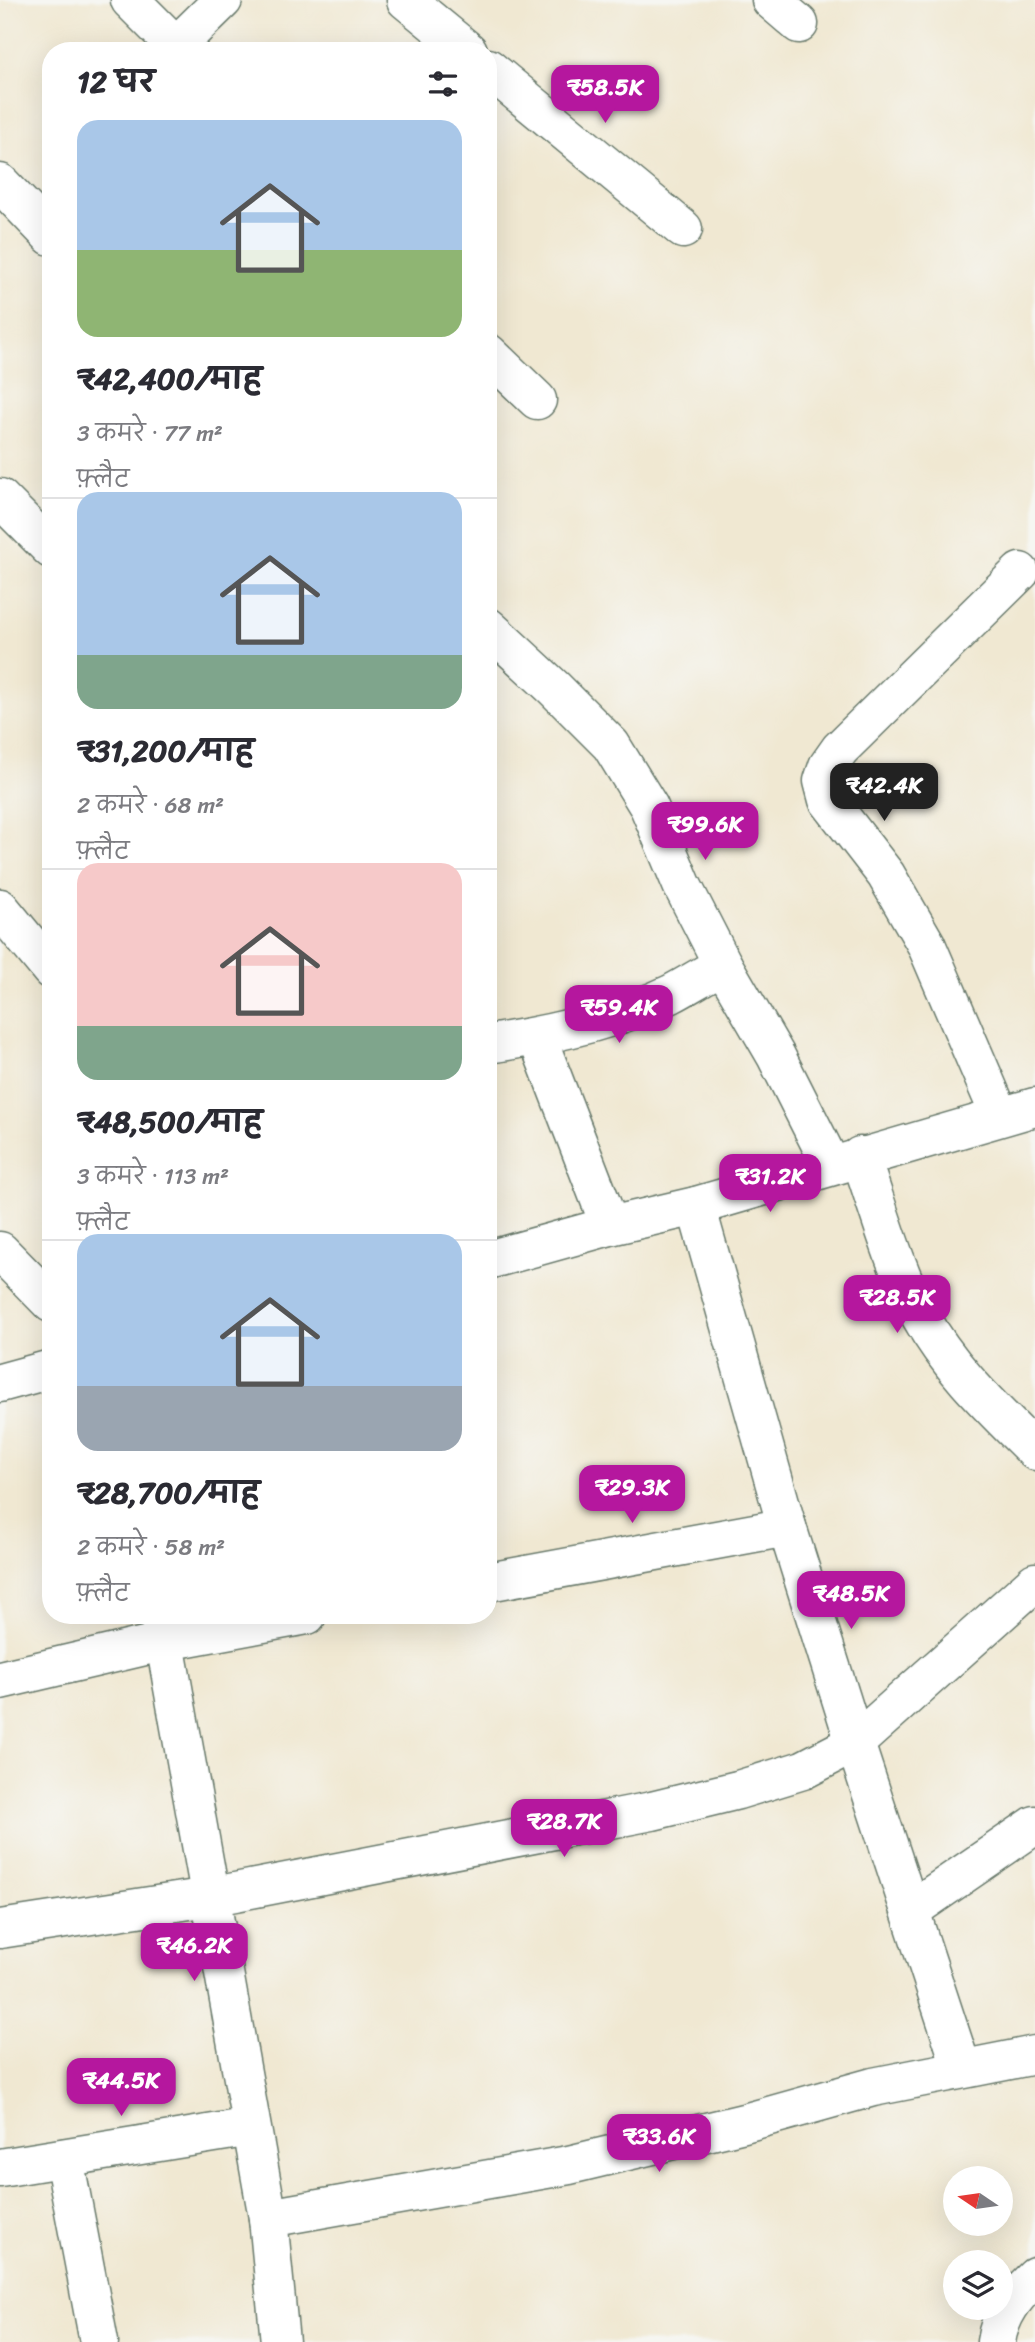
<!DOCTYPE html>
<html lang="hi">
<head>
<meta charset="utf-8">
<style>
	:root { --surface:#fff; --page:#f7f7f7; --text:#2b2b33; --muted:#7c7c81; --line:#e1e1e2; --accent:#b5179e }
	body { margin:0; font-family:Sriracha,"Playpen Sans Deva",sans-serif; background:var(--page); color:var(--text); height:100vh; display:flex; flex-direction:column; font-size:26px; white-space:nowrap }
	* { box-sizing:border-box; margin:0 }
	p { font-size:23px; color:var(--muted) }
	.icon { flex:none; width:38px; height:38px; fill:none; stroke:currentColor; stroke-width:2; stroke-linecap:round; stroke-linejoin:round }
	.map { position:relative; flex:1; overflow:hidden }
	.details { position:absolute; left:42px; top:42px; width:455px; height:1582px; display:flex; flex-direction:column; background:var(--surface); border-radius:28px; box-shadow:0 7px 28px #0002 }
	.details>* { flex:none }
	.needle { width:46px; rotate:283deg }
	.fabs { position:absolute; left:943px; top:2166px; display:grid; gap:14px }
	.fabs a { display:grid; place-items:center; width:70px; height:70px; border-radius:50%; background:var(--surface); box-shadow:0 7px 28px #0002; font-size:35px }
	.price { position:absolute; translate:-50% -60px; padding:0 16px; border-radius:14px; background:var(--accent); color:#fff; font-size:23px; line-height:46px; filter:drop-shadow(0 2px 4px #0008) }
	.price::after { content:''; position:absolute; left:50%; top:42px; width:21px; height:16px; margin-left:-10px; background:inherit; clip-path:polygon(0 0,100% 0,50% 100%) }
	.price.on { background:#222; color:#fff }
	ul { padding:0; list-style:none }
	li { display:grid; align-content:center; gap:14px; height:371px; padding:0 35px }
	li+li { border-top:2px solid var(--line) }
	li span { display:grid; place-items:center; height:217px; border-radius:21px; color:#555 }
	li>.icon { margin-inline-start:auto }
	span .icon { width:126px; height:126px; fill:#fffc; stroke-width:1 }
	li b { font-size:30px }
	h2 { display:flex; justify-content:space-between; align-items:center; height:84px; padding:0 35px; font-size:30px }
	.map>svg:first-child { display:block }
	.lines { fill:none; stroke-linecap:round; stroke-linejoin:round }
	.minor-casing { stroke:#68796b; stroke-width:41 }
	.minor { stroke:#fff; stroke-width:38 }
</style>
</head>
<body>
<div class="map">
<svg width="1035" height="2342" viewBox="0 0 1035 2342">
	<rect width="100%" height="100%" fill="#f6f6f2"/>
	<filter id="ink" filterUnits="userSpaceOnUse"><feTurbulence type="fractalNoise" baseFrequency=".0143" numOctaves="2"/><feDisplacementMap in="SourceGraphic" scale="14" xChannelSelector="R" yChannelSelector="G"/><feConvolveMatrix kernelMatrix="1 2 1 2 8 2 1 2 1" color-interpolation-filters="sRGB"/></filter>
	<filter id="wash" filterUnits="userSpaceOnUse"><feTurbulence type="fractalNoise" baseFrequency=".00686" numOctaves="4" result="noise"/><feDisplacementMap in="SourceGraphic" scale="28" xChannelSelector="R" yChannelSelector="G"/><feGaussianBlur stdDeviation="1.57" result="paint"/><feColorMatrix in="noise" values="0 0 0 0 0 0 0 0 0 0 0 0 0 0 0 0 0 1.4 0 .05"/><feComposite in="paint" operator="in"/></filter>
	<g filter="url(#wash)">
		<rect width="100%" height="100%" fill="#f0e8d2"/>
	</g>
	<g filter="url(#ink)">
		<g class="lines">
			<g class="minor-casing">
				<g id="minor">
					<polyline points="130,0 181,51"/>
					<polyline points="406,0 468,51"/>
					<polyline points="771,0 799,24"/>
					<polyline points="176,46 223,0"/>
					<polyline points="488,68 683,229"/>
					<polyline points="0,183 51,236"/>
					<polyline points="488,353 537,400"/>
					<polyline points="0,498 51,549"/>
					<polyline points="488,627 554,688 611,745 649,807 682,885 723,965 776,1056 831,1165"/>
					<polyline points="0,908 51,970"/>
					<polyline points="537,1037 610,1226"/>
					<path d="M488,1044C550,1035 614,1021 671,994C688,985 705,974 723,965"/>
					<polyline points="1000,1116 926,944 886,875 828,800 823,781 828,766 840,749 1020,572"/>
					<path d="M860,1156C878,1207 895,1270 921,1317C949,1368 994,1410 1035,1451"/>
					<polyline points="696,1206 787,1527 855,1743 962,2069"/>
					<polyline points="0,1251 51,1303"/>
					<polyline points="488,1260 610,1226 696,1206 1035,1107"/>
					<polyline points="0,1383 51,1369"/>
					<polyline points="488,1582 787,1527"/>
					<polyline points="160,1615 268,2218 280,2342"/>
					<polyline points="0,1680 166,1641 307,1615"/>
					<polyline points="911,1910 1035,1825"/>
					<polyline points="0,1929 209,1897 652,1811 738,1790 803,1770 855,1743 1035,1582"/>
					<polyline points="64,2158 99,2342"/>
					<polyline points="0,2168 251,2127"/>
					<polyline points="268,2218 569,2165 744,2123 873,2087 1035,2055"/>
					<path d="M996,2342C1000,2314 1015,2296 1035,2277"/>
				</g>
			</g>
			<use href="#minor" class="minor"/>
		</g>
	</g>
</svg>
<div class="fabs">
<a><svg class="needle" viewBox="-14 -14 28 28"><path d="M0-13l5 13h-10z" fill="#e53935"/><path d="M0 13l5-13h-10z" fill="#7c7c81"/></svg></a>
<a><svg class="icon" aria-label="layers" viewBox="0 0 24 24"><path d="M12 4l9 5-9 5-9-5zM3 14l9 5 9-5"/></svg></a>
</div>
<b class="price" style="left:605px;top:125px">₹58.5K</b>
<b class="price on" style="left:884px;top:823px">₹42.4K</b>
<b class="price" style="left:705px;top:862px">₹99.6K</b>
<b class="price" style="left:619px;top:1045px">₹59.4K</b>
<b class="price" style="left:770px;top:1214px">₹31.2K</b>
<b class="price" style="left:897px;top:1335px">₹28.5K</b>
<b class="price" style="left:632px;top:1525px">₹29.3K</b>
<b class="price" style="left:851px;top:1631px">₹48.5K</b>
<b class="price" style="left:564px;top:1859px">₹28.7K</b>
<b class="price" style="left:194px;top:1983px">₹46.2K</b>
<b class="price" style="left:121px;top:2118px">₹44.5K</b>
<b class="price" style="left:659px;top:2174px">₹33.6K</b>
<section class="details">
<h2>12 घर<svg class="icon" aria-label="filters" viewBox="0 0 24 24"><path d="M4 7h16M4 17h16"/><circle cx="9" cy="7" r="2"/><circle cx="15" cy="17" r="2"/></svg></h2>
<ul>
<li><span style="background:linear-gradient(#a9c7e8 60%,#8fb573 0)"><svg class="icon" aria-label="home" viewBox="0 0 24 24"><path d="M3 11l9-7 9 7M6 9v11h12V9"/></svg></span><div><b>₹42,400/माह</b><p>3 कमरे · 77 m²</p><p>फ़्लैट</p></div></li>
<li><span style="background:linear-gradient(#a9c7e8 75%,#7fa58c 0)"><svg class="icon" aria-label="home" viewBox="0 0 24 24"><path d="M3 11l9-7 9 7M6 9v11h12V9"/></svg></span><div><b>₹31,200/माह</b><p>2 कमरे · 68 m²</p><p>फ़्लैट</p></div></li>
<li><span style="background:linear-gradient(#f6c9c9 75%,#7fa58c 0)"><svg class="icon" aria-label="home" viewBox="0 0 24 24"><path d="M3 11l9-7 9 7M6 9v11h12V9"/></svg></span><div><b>₹48,500/माह</b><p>3 कमरे · 113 m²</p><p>फ़्लैट</p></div></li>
<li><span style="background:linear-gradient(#a9c7e8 70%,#9aa5b1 0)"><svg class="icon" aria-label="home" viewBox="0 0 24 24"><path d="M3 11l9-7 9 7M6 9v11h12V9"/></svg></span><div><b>₹28,700/माह</b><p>2 कमरे · 58 m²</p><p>फ़्लैट</p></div></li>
</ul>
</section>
</div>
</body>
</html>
